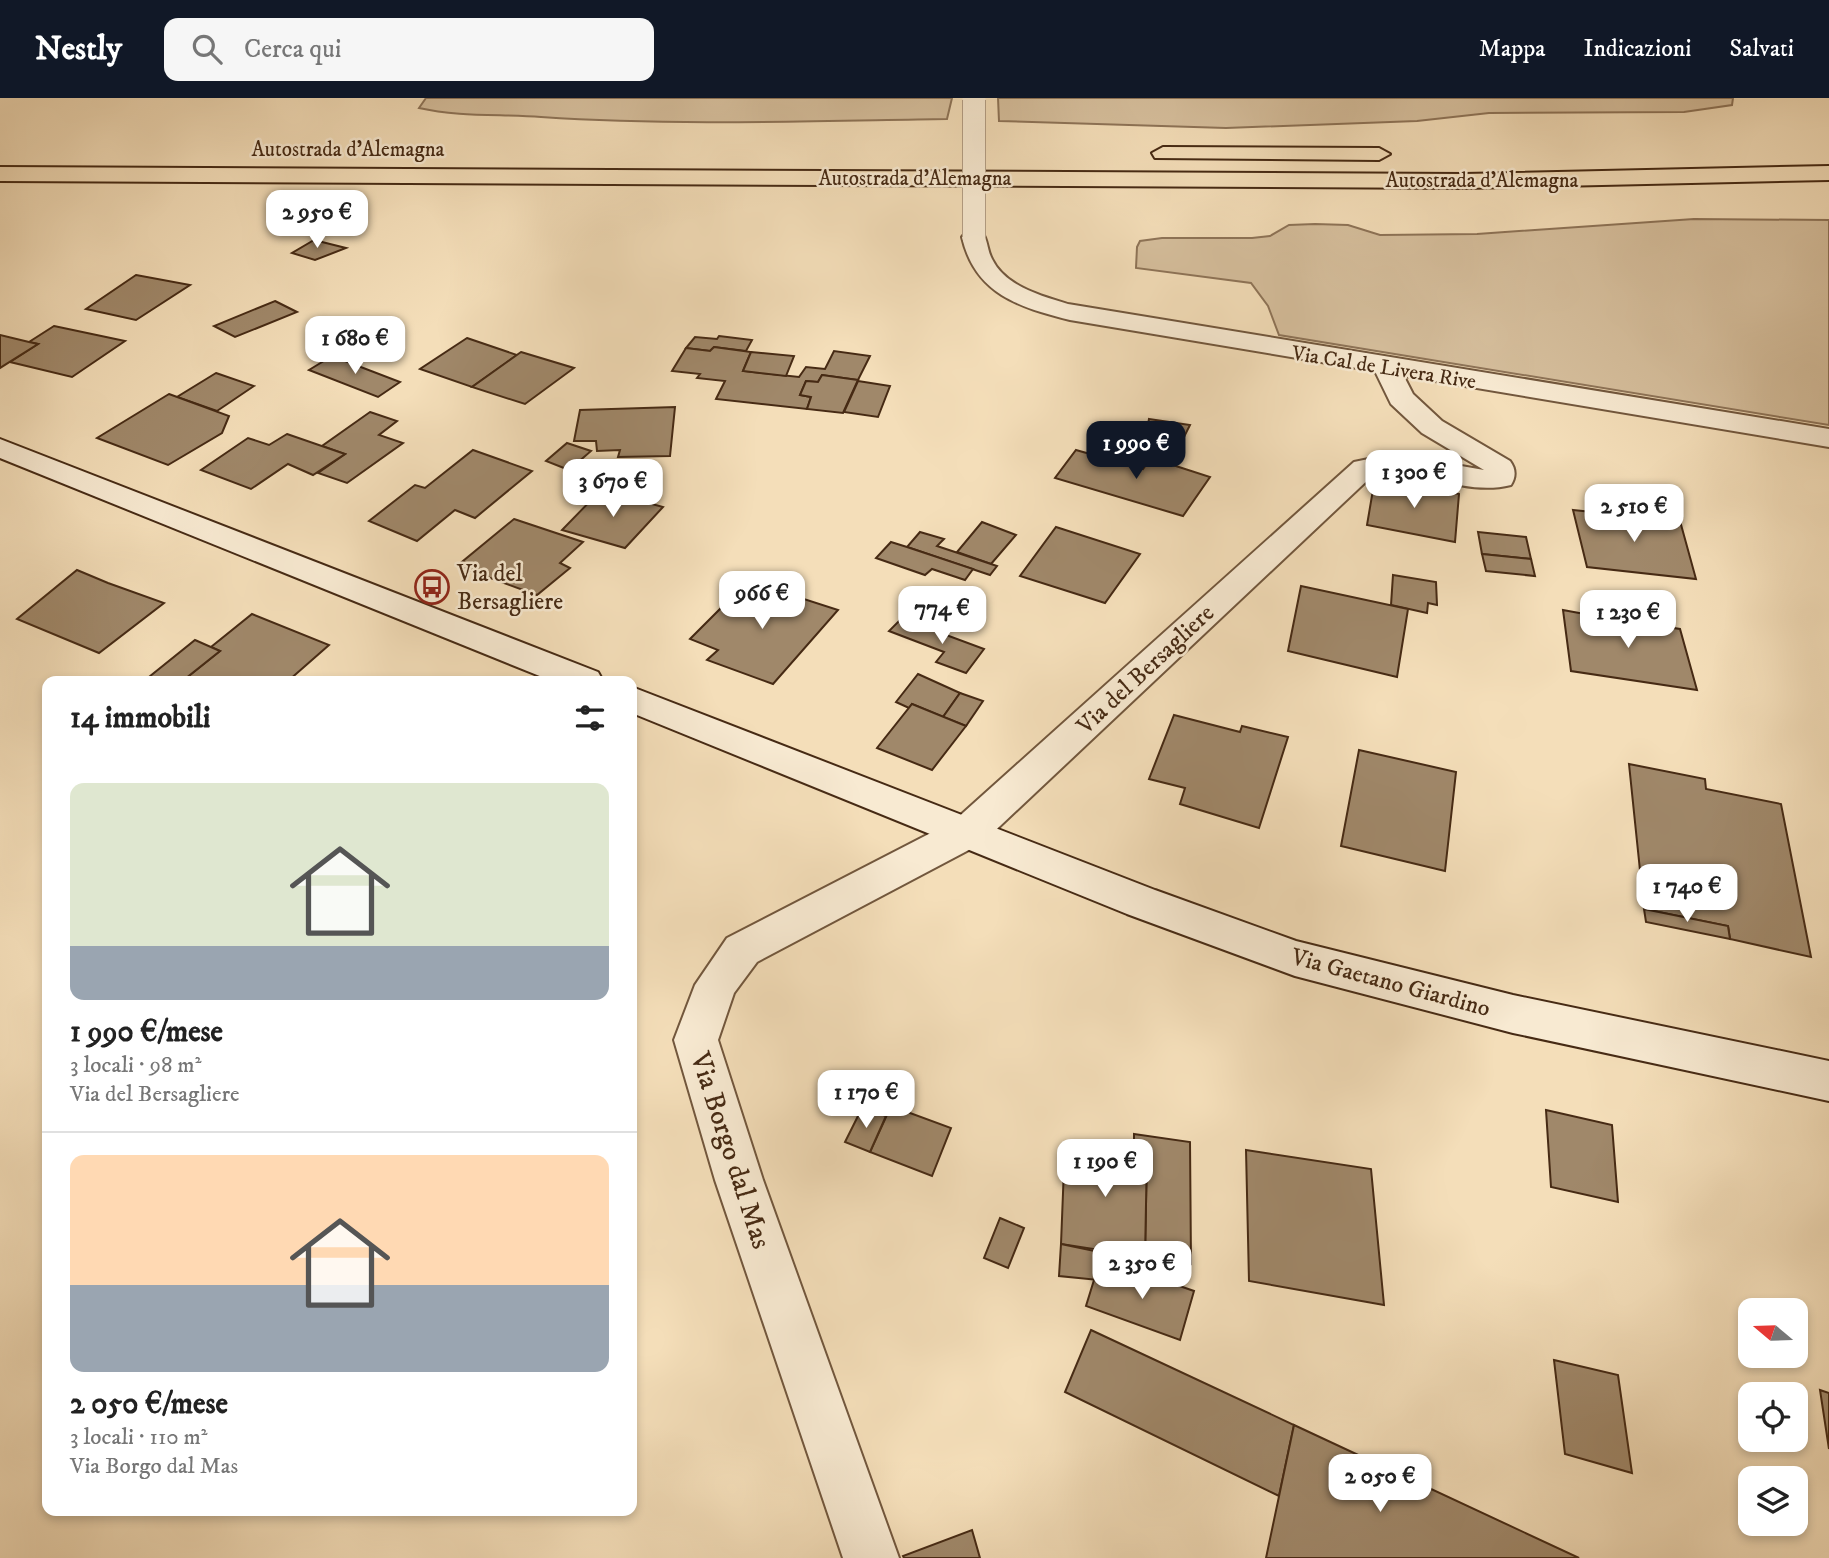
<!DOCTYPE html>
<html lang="it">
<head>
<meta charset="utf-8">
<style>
	:root { --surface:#fff; --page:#f6f6f6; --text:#222; --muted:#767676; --line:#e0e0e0; --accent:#111827 }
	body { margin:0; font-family:"IM FELL DW Pica",serif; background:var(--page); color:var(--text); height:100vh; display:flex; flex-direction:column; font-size:26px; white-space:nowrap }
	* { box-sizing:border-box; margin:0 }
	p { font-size:23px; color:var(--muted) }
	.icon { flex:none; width:38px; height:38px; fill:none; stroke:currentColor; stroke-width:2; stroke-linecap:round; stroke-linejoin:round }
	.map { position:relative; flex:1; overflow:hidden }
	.sheet { position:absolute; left:42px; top:578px; width:595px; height:840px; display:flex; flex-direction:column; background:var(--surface); border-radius:14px; box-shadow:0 4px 10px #0003 }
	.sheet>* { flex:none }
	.needle { width:46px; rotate:289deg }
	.controls { position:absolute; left:1738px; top:1200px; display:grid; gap:14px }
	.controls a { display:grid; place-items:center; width:70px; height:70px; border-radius:14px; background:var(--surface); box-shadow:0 4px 10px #0003; font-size:35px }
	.price { position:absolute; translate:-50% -60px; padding:0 16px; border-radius:14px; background:#fff; color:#222; font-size:23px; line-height:46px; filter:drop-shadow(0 2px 4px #0008) }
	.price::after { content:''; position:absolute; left:50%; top:42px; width:21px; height:16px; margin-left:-10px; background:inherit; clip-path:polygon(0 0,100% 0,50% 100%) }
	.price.active { background:var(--accent); color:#fff }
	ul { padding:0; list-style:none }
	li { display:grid; align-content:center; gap:14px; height:371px; padding:0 28px }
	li+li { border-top:2px solid var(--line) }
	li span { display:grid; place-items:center; height:217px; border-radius:14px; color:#555 }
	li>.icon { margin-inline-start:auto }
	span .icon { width:126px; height:126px; fill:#fffc; stroke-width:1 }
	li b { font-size:30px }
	h2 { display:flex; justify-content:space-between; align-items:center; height:84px; padding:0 28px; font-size:30px }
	header { display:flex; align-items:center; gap:42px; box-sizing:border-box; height:98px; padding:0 35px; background:var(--accent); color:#fff }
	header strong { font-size:33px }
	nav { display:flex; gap:38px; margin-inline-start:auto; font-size:24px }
	.search { width:490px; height:63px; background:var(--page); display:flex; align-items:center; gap:18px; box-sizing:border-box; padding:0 24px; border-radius:14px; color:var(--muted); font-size:26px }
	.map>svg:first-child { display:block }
	.green { fill:#d6bf9d; stroke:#8e7458; stroke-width:2 }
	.building { fill:#a0886a; stroke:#462a14; stroke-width:2 }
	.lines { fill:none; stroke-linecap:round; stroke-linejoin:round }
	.minor-casing { stroke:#72573d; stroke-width:4 }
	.tertiary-casing { stroke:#72573d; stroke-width:4 }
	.secondary-casing { stroke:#462a14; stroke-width:4 }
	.motorway-casing { stroke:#462a14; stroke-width:4 }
	.minor { fill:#f8ead2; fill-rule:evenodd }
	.tertiary { fill:#f8ead2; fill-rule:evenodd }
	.secondary { fill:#f8ead2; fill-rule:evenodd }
	.motorway { fill:#f4deb9; fill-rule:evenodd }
	.tertiary-bridge-casing { stroke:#72573d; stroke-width:24; stroke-linecap:butt }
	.tertiary-bridge { stroke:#f8ead2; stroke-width:23 }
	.labels { text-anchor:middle; stroke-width:5; stroke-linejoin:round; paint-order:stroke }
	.far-street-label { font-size:21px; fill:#462a14; stroke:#f8ead2 }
	.poi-label { font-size:24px; fill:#462a14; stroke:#f8ead2; text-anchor:start }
	.street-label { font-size:24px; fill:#462a14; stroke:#f8ead2 }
	.near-street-label { font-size:28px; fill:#462a14; stroke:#f8ead2 }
</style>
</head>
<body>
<header>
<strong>Nestly</strong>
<div class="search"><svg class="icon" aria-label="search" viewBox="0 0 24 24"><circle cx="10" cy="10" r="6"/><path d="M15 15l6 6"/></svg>Cerca qui</div>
<nav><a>Mappa</a><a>Indicazioni</a><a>Salvati</a></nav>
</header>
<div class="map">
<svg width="1829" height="1460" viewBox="0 0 1829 1460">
	<rect width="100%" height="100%" fill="#f4deb9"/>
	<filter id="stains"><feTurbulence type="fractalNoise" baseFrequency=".00286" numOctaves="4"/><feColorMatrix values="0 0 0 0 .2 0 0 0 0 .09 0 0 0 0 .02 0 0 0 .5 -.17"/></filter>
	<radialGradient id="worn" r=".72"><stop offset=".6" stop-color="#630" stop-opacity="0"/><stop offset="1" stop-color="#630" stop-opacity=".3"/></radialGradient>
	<g class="green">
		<path d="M426,0H952L947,21C812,23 676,28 541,19C500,16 459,19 419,10Z"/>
		<polygon points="998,0 1733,0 1732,7 1684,14 1489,15 1417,23 1226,30 999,23"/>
		<polygon points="1694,121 1829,122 1829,327 1279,237 1268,208 1251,185 1136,170 1137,149 1140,143 1162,140 1252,140 1270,138 1289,127 1315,126 1348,127 1380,137 1477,136"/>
	</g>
	<g class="building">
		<polygon points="314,142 346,150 315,162 292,155"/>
		<polygon points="136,177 190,187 136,222 86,211"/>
		<polygon points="275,203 297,214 235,239 214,228"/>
		<polygon points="54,228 125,243 72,279 10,264 38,246 29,244"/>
		<polygon points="0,237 29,244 38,246 0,270"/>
		<polygon points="719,238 752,242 746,253 714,249 710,253 686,250 695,239 717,241"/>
		<polygon points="467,240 517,257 472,289 420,271"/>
		<polygon points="714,249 751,254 743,273 799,279 806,269 825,271 834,253 870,258 858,282 822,277 818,284 806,283 800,297 811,299 807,311 716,301 725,283 697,280 700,276 672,273 686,250 710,253"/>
		<polygon points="521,254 574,270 525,306 472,289"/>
		<polygon points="751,254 794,258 786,278 743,273"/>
		<polygon points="332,258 400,284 378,299 309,272"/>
		<polygon points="216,275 254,288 217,313 177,299"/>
		<polygon points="822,277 858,282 843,315 807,311 811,299 800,297 806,283 818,284"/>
		<polygon points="858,283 890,288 878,319 844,314"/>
		<polygon points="169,296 229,318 222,335 168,367 97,340"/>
		<polygon points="675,309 670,358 618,359 620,352 597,353 596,343 574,343 580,312"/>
		<polygon points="370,314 397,323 379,337 403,345 347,385 318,375 345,356 322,348"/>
		<polygon points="1149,321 1190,327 1184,339 1147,332"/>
		<polygon points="1147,332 1184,339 1180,354 1144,346"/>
		<polygon points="287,336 345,356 313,377 288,366 251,391 201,372 248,340 269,347"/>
		<polygon points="567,345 591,353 569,372 546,363"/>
		<polygon points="473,352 532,373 475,420 455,412 417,443 369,423 415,387 425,390"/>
		<polygon points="1076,352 1143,371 1151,360 1210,379 1183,418 1055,380"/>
		<polygon points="1375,380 1459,396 1455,444 1367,427"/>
		<polygon points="601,392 663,409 625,450 562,432"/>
		<polygon points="1573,412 1680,423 1696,481 1587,469"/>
		<polygon points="514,421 583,444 560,465 570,470 537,497 457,468"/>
		<polygon points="982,424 1016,437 991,466 957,454"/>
		<polygon points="1056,429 1140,456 1105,505 1020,478"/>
		<polygon points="920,434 944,441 937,448 997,468 990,477 907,449"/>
		<polygon points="1478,434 1526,439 1531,461 1482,456"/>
		<polygon points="891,444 907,449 973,471 965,482 932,471 925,477 876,460"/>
		<polygon points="1482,456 1531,461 1535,478 1486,473"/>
		<polygon points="77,472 108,485 164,505 99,555 17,521"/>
		<polygon points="1393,477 1436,484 1437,507 1428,505 1427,515 1391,507"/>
		<polygon points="748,483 838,512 773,586 707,562 718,552 690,541"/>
		<polygon points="1301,488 1408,511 1397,579 1288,553"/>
		<polygon points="1563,512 1617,522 1616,516 1645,521 1647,526 1680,531 1697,592 1571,573"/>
		<polygon points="252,516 329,547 288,583 185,581 220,553 211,549"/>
		<polygon points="899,523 922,528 984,551 966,575 936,564 944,554 889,533"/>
		<polygon points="195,542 220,553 185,581 188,583 144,583"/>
		<polygon points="918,576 960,595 943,619 912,606 909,610 896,604"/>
		<polygon points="960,595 983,603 966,628 943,619"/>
		<polygon points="912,606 966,628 932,672 877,650"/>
		<polygon points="1174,617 1240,634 1242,628 1288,639 1259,730 1180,706 1185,690 1149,681"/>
		<polygon points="1359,652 1456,674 1445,773 1341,748"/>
		<polygon points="1629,666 1705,681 1706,691 1781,706 1811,859 1730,841 1728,828 1644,811"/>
		<polygon points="1644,811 1728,828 1730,841 1646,824"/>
		<polygon points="891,1008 951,1030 932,1078 870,1054"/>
		<polygon points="862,1010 886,1018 870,1054 845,1044"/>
		<polygon points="1546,1012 1612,1027 1618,1104 1551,1089"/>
		<polygon points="1134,1036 1190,1044 1191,1166 1145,1159 1147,1053 1134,1051"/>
		<polygon points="1065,1044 1147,1053 1145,1159 1061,1146"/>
		<polygon points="1246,1052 1371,1071 1384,1207 1249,1183"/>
		<polygon points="1000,1120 1024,1130 1008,1170 984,1160"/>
		<polygon points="1061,1146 1109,1156 1108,1183 1059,1178"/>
		<polygon points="1110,1164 1194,1193 1180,1242 1086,1208 1094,1182 1108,1183"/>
		<polygon points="1091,1232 1294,1327 1279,1398 1065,1294"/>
		<polygon points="1554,1262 1618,1277 1632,1375 1565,1356"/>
		<polygon points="1820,1292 1829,1295 1829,1351"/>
		<polygon points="1294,1327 1579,1460 1266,1460"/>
		<polygon points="972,1432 980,1460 904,1460 903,1458"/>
	</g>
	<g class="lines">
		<g class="minor-casing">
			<path id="minor" d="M1386,261L1396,263L1413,296L1442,323L1510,363C1516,371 1516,379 1511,387C1464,399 1419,369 1373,377L982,745L757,864L734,895L718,942L763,1082L899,1460H843L715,1082L674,942L695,887L727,840L954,723L1354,364L1393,356L1484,372L1422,335L1391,306L1373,269L1376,263Z"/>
		</g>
		<g class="tertiary-casing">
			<path id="tertiary" d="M974,132L982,134C988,142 987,152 992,161C1005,188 1041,198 1068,206L1829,331V349L1070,222C1019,209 975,196 962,139L966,134Z"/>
		</g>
		<g class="secondary-casing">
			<g id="secondary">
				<polygon points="0,341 598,574 603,583 552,583 0,360"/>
				<polygon points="632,589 1155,792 1296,843 1513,897 1829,963 1829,1003 1513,935 1295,878 1127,816 632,615"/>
			</g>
		</g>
		<g class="motorway-casing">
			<g id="motorway">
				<polygon points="1163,49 1379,50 1390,56 1379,62 1155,60 1152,55"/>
				<polygon points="1829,68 1829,82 1464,90 0,83 0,69 1464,76"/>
			</g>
		</g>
		<use href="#minor" class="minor"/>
		<use href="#tertiary" class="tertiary"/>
		<use href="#secondary" class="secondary"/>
		<use href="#motorway" class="motorway"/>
		<g class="tertiary-bridge-casing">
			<polyline id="tertiary-bridge" points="974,2 974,139"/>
		</g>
		<use href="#tertiary-bridge" class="tertiary-bridge"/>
	</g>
	<defs>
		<g id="bus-ring" transform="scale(1.75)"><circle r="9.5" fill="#f8ead2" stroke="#8f2418" stroke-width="1.5"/><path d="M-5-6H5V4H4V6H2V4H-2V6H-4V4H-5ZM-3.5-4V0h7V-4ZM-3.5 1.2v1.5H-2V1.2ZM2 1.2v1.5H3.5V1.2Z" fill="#8f2418"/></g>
	</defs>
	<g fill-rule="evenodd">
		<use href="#bus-ring" x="432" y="489"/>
	</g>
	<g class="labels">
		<g class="far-street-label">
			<text x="348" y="58">Autostrada d'Alemagna</text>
			<text x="915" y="87">Autostrada d'Alemagna</text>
			<text x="1482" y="89">Autostrada d'Alemagna</text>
			<text transform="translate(1384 269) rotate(9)" y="7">Via Cal de Livera Rive</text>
		</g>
		<g class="poi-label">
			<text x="457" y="483">Via del<tspan x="457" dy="28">Bersagliere</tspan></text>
		</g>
		<g class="street-label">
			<text transform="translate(1145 571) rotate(-43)" y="8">Via del Bersagliere</text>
			<text transform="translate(1391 884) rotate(15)" y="8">Via Gaetano Giardino</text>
		</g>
		<g class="near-street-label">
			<text transform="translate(732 1052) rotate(72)" y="10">Via Borgo dal Mas</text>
		</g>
	</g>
	<rect width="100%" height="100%" filter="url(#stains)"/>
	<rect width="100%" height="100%" fill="url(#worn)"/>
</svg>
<div class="controls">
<a><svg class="needle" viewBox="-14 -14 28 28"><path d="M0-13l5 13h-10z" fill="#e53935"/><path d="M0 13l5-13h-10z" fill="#767676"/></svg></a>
<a><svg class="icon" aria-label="locate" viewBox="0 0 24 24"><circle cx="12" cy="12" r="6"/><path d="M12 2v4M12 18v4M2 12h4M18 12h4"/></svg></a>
<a><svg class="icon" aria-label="layers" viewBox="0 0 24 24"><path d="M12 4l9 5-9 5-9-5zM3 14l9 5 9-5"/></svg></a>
</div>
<b class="price" style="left:317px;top:152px">2 950 €</b>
<b class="price" style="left:355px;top:278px">1 680 €</b>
<b class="price active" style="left:1136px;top:383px">1 990 €</b>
<b class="price" style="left:1414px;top:412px">1 300 €</b>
<b class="price" style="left:613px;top:421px">3 670 €</b>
<b class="price" style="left:1634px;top:446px">2 510 €</b>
<b class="price" style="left:762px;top:533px">966 €</b>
<b class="price" style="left:942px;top:548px">774 €</b>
<b class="price" style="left:1628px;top:552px">1 230 €</b>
<b class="price" style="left:1687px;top:826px">1 740 €</b>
<b class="price" style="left:866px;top:1032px">1 170 €</b>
<b class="price" style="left:1105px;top:1101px">1 190 €</b>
<b class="price" style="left:1142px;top:1203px">2 350 €</b>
<b class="price" style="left:1380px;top:1416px">2 050 €</b>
<section class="sheet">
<h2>14 immobili<svg class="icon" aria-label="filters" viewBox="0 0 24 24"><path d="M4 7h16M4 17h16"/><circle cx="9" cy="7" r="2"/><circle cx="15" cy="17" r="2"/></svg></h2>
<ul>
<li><span style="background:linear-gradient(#dfe7d0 75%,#9aa5b1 0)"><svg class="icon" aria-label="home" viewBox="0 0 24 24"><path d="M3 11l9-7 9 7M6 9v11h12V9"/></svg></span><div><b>1 990 €/mese</b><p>3 locali · 98 m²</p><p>Via del Bersagliere</p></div></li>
<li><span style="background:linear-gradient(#ffd9b3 60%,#9aa5b1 0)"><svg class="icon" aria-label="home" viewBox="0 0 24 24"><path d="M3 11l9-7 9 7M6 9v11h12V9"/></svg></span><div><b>2 050 €/mese</b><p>3 locali · 110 m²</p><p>Via Borgo dal Mas</p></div></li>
</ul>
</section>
</div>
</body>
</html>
